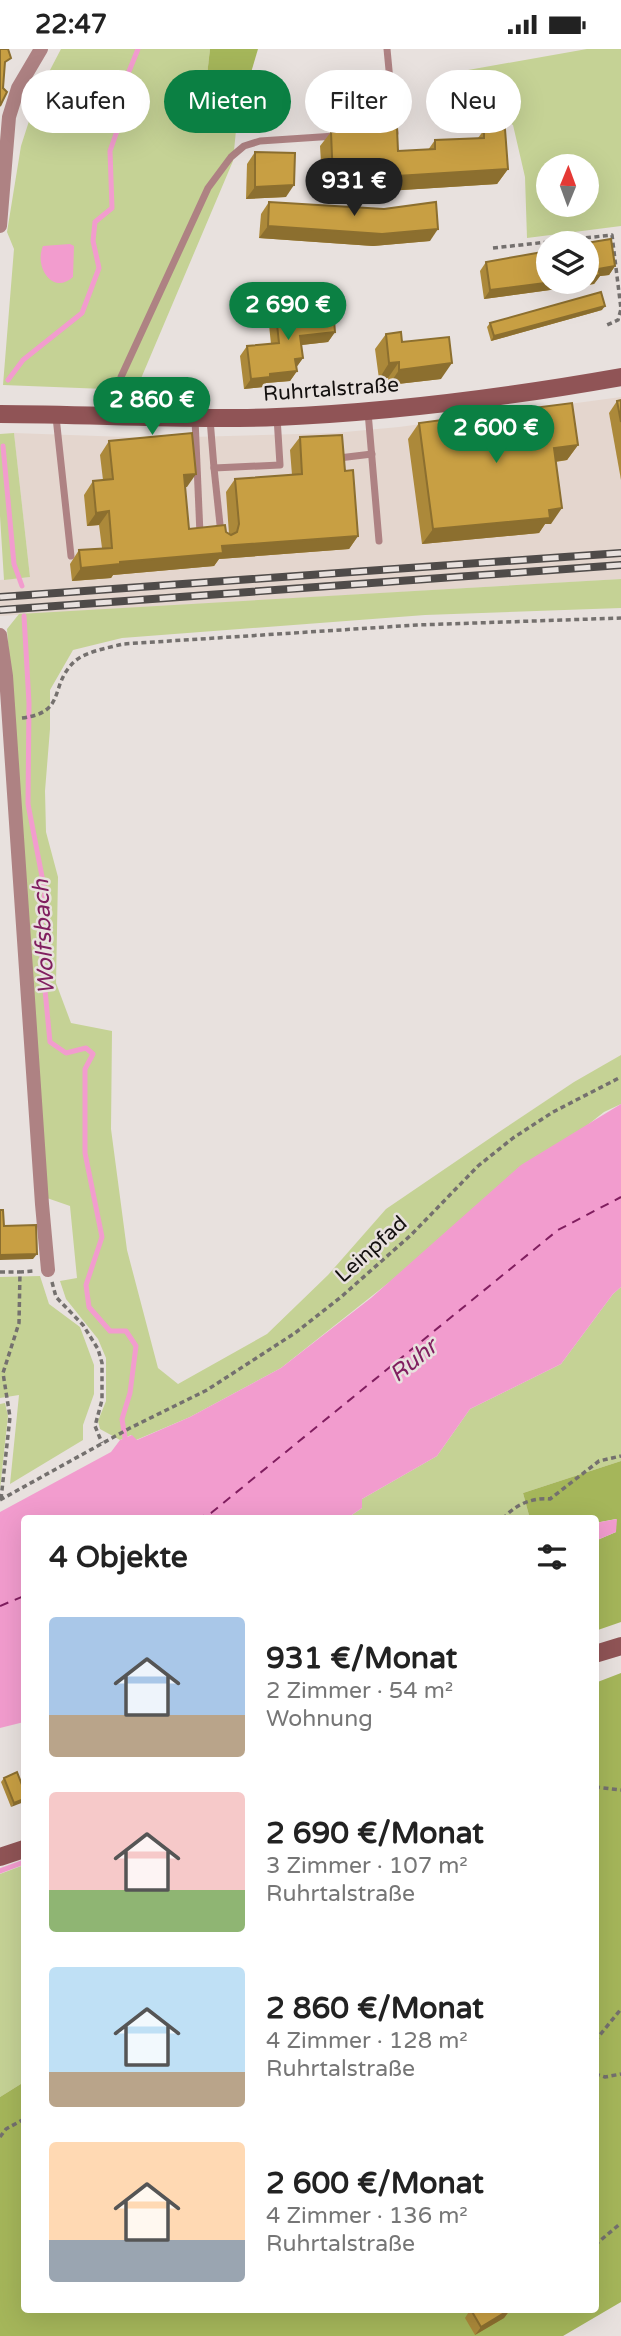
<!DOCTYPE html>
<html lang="de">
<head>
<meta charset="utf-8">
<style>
	:root { --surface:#fff; --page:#f2f2f2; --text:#222; --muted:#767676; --accent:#0b8043 }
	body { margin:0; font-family:"Varela Round",sans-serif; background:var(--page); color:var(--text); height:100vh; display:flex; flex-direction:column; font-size:26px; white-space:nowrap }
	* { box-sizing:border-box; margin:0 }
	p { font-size:23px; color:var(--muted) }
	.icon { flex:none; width:38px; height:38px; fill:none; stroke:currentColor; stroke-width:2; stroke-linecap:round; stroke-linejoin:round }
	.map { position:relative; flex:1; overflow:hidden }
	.panel { position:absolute; left:21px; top:1466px; width:578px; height:798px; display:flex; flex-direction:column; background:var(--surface); border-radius:7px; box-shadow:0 7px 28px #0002 }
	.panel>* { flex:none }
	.hud { position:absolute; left:21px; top:21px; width:579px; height:63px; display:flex; gap:14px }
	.needle { width:46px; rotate:1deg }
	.controls { position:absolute; left:536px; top:105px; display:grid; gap:14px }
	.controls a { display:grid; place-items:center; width:63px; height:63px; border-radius:50%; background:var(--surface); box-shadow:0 7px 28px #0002; font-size:35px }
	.price { position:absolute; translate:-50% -60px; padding:0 16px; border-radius:24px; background:var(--accent); color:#fff; font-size:23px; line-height:46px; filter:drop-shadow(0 2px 4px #0008) }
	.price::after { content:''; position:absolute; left:50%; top:42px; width:21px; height:16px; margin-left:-10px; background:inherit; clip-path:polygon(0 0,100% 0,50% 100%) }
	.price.current { background:#222; color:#fff }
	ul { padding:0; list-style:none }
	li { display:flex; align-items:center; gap:21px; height:175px; padding:0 28px }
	li span { display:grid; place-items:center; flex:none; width:196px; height:140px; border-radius:7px; color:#555 }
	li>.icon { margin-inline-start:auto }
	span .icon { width:84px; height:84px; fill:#fffc; stroke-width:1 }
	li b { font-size:30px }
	h2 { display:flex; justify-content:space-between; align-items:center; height:84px; padding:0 28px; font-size:30px }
	.tag { padding:0 24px; border-radius:32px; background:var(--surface); box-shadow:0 7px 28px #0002; font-size:24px; line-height:63px }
	.tag.current { background:var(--accent); color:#fff }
	.status { display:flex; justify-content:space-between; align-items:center; height:49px; padding:0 35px; background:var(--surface); direction:ltr }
	.status svg { height:19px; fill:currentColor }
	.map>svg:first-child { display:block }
	.built { fill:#e4d6ce }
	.green { fill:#c5d295; fill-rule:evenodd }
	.forest { fill:#a5b65a }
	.water { fill:#f29cce }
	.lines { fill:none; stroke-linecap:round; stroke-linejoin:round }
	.stream { stroke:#f29cce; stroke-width:5 }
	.ferry { stroke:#801e5f; stroke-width:2; stroke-dasharray:9 7; stroke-linecap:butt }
	.path { stroke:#74706e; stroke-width:3.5; stroke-dasharray:5 3.5; stroke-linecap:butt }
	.service { stroke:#ae8283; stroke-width:7 }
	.minor { stroke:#ae8283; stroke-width:14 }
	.secondary { stroke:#905456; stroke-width:18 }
	.rail-casing { stroke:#4f4b49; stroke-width:8 }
	.rail { stroke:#e8e1de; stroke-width:5; stroke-dasharray:16; stroke-linecap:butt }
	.wall { fill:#ac893a }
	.shaded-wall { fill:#8c6f2f }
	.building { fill:#c89f43; stroke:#8c6f2f; stroke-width:2 }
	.labels { text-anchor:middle; stroke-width:5; stroke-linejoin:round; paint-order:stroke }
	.street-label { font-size:21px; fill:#13100f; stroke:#e8e1de }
	.water-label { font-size:23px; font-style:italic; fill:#801e5f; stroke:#e8e1de }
</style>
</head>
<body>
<div class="status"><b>22:47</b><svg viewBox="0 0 49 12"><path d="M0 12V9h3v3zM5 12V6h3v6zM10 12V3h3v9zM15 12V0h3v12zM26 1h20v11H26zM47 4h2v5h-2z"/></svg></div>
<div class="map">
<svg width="621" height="2287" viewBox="0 0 621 2287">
	<rect width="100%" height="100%" fill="#e8e1de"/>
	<polygon class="built" points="621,348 621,530 0,567 0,531 30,528 14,384 154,389 334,384 399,378"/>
	<g class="green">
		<polygon points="61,0 210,0 205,44 237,71 233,112 134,346 105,340 3,336 14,200 7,183 21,97 38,44"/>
		<path d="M587,0H621V177L527,189L525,128L513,76L473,50L468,21ZM548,117H586V156H548Z"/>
		<polygon points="14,384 30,528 4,531 0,467 0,385"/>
		<polygon points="621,530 621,559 425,566 122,589 73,601 50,641 50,680 45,742 46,783 58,828 56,934 71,974 112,982 111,1080 127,1201 158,1319 178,1335 267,1285 328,1226 386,1160 502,1081 574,1033 621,1006 621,1055 604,1063 281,1319 190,1368 136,1391 131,1386 120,1391 100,1380 98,1372 106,1352 106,1309 98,1290 66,1250 60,1232 77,1229 70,1157 47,1149 7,580 19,565"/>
		<polygon points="40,1227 49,1255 80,1278 94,1316 94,1345 83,1376 83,1391 10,1435 19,1346 0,1349 0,1228"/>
		<polygon points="621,1238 621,1412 523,1444 530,1470 346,1470 362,1459 362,1450 437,1407 470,1360 561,1315 613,1245"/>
		<polygon points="5,1354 8,1367 0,1440 0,1355"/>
		<polygon points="24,1816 24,2033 0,2048 0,1825"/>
	</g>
	<g class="forest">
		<polygon points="210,0 258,0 237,71 205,44"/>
		<polygon points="621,1412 621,1573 595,1582 595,1492 616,1483 616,1470 595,1474 595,1470 530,1470 523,1444"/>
		<polygon points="621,1624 621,2253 563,2287 0,2287 0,2048 24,2033 24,2261 595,2261 595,1634"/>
	</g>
	<g class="water">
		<path d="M70,195L74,197L73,228C52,247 34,217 43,197Z"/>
		<polygon points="621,1055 621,1238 613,1245 561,1315 470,1360 437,1407 362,1450 362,1459 346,1470 24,1470 24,1673 0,1679 0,1463 111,1403 120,1391 132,1386 137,1391 190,1368 281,1319 371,1249 521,1116"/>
		<polygon points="617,1470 616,1483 595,1492 595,1474"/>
	</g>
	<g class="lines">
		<g class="stream">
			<polyline points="8,331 23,311 82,264 99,219 93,192 95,173 112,159 110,102 117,82 119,47 138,0"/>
			<polyline points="3,397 14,515 22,537"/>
			<polyline points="24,567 29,654 28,755 45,843 40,889 50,993 66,1004 86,999 93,1005 85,1020 85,1104 102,1188 86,1236 89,1258 110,1282 126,1282 136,1297 130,1344 122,1370 126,1395"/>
			<polyline points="0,1822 24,1813"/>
		</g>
		<g class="ferry">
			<polyline points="196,1470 211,1464 558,1181 621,1148"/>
			<polyline points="0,1557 24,1547"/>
		</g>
		<g class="path">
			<polyline points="493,199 612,186 621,260 618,271 607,276"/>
			<path d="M22,669C68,663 48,637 75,612C87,602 108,599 123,595L417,576L621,569"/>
			<polyline points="0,1223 20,1223"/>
			<polyline points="52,1233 56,1248 83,1276 98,1300 102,1314 102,1351 95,1377 102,1394"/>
			<polyline points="1,1450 10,1368 3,1324 19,1274 20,1223 33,1222"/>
			<polyline points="0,1451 130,1379 207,1341 295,1284 341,1248 411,1186 478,1117 513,1089 553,1063 621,1028"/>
			<path d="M503,1470C514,1456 533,1448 550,1450L599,1412L621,1407"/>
			<polyline points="595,1738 621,1741"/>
			<polyline points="595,1992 621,1960"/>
			<polyline points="595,2025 605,2028 621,2025"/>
			<polyline points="0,2088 6,2080 24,2070"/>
			<polyline points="595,2196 621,2174"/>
		</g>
		<g class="service">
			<polyline points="387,0 395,84 393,84"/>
			<polyline points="368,363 379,492"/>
			<polyline points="113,365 121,328 208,139 231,108 244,97 260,92 335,87"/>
			<polyline points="56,368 71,507"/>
			<polyline points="195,370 200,485"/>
			<polyline points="210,370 214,419 280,416 277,368"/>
			<polyline points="339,409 372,405"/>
			<polyline points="214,419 221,485"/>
		</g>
		<g class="minor">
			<polyline points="0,177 9,68 18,39 41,0"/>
			<polyline points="0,586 6,627 42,1155 48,1221"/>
		</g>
		<g class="secondary">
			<path d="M0,365C92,365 185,372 277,368C392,363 508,348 621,328"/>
			<polyline points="595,1605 621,1597"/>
			<polyline points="0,1808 24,1800"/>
		</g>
		<g class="rail-casing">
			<g id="rail">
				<polyline points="0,548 621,504"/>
				<polyline points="0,561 621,516"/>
			</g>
		</g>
		<use href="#rail" class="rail"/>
	</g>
	<g class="wall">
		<polygon points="343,32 363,48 360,52 345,56 340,36"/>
		<polygon points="484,81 508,120 497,135 323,146 320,97 331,83 398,102 428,101 435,91 478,89"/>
		<polygon points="255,103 286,148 246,150 247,115"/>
		<polygon points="269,153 430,192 373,197 259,189 261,165"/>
		<polygon points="486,213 615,217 609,226 600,227 594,235 484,250 480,222"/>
		<polygon points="602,261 491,292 487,278 490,274"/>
		<polygon points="276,266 335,283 328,293 301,296 303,309 296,318 297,322 290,332 266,334 263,338 244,340 240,307 247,297 271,295 269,276"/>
		<polygon points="386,285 441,330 389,336 388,329 379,330 375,300"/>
		<polygon points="621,351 621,431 609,364 617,352"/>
		<polygon points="419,374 578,396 567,411 556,413 551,475 545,475 539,484 422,495 408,390"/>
		<polygon points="300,388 345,422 358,487 349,500 219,510 214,517 113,526 111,529 72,532 70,515 79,501 102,499 99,476 87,477 84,446 93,432 103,431 100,406 109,392 187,438 185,438 189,480 226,483 229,485 226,443 235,430 292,426 290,401"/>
		<polygon points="4,1729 24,1741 11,1758 1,1733"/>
		<polygon points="470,2261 510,2261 504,2269 475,2286 465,2269"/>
	</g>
	<g class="shaded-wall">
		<polygon points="363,48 360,52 345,56 348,52"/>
		<polygon points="508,120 497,135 323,146 333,131"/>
		<polygon points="294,136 286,148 246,150 255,138"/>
		<polygon points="268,177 438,180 430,192 373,197 259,189"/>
		<polygon points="615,217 609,226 600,227 594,235 484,250 490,241 553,233 586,233 586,228 598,220"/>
		<polygon points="605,257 602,261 491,292 494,287"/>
		<polygon points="335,283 328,293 293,297 300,287"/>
		<polygon points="303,309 296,319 295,310"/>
		<polygon points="399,313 388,329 379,330 389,314"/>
		<polygon points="452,314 441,330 389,336 399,321"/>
		<polygon points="297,322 290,332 266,334 263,338 244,340 251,330 270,325"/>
		<polygon points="578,396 567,411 543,414 554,399"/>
		<polygon points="196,425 187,438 175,439 184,426"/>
		<polygon points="562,459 551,475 545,475 539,484 422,495 433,480"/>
		<polygon points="109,462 99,476 87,477 96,464"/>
		<polygon points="358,487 349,500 219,510 214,517 113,526 111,529 72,532 81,519 222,497"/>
		<polygon points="37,1205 33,1210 0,1211 0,1206"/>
		<polygon points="24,1750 24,1753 11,1758 14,1754"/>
		<polygon points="510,2261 504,2269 475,2286 481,2278"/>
	</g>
	<g class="building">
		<polygon points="0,0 8,0 11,9 5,13 3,39 7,43 0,57"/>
		<polygon points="358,28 363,48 348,52 343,32"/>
		<polygon points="397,79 398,102 435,100 435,91 484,89 484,81 505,80 508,120 333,131 331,83"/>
		<polygon points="255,103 295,104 294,136 255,138"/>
		<polygon points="269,153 384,160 436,153 438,180 382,185 268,177"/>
		<polygon points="611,190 615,217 598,220 600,226 586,228 586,194"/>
		<polygon points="548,202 548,233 553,233 490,241 486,213"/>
		<polygon points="601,243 605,257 494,287 490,274"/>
		<polygon points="333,260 335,283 300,287 303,309 295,310 297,322 270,325 270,328 251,330 247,297 279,294 276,266"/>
		<polygon points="401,283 402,293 449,288 452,314 399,321 399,313 389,314 386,285"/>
		<polygon points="621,351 621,373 617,352"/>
		<polygon points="572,354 578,396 554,399 562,459 549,461 550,469 433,480 419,374"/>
		<polygon points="192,384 196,425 184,426 189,480 225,476 226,483 231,486 237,483 239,475 235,430 302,425 300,388 342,386 345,422 353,421 358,487 222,497 223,504 120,513 120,515 81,519 79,501 112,499 109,462 96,464 93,432 113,430 109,392"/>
		<polygon points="0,1161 3,1161 4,1177 36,1176 37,1205 0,1206"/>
		<polygon points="17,1723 24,1741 24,1750 14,1754 4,1729"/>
		<polygon points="471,2261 509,2261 481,2278"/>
	</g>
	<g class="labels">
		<g class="street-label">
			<text transform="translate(331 340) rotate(-4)" y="7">Ruhrtalstraße</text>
			<text transform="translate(371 1200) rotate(-42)" y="7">Leinpfad</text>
		</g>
		<g class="water-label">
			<text transform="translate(43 888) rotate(-93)" y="8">Wolfsbach</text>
			<text transform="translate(413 1311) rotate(-39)" y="8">Ruhr</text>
		</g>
	</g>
</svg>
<div class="controls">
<a><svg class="needle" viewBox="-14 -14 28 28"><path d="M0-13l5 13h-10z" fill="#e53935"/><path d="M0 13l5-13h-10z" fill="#767676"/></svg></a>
<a><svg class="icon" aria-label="layers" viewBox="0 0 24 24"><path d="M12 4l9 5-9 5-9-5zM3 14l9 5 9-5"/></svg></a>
</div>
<b class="price current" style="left:354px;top:169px">931 €</b>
<b class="price" style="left:288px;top:293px">2 690 €</b>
<b class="price" style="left:152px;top:388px">2 860 €</b>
<b class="price" style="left:496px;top:416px">2 600 €</b>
<div class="hud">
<a class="tag">Kaufen</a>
<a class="tag current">Mieten</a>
<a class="tag">Filter</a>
<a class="tag">Neu</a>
</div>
<section class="panel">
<h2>4 Objekte<svg class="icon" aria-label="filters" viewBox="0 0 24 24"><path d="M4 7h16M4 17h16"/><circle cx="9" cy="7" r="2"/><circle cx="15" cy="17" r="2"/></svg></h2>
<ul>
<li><span style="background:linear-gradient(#a9c7e8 70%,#b9a48a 0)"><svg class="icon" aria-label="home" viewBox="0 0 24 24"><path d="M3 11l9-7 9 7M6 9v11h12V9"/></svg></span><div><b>931 €/Monat</b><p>2 Zimmer · 54 m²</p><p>Wohnung</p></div></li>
<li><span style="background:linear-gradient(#f6c9c9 70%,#8fb573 0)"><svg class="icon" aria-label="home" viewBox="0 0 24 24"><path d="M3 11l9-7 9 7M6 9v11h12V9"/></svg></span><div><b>2 690 €/Monat</b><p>3 Zimmer · 107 m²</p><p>Ruhrtalstraße</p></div></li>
<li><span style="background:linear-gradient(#bfe0f5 75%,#b9a48a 0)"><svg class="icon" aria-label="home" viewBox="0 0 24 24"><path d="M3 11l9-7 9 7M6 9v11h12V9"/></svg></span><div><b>2 860 €/Monat</b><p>4 Zimmer · 128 m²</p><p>Ruhrtalstraße</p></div></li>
<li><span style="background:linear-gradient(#ffd9b3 70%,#9aa5b1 0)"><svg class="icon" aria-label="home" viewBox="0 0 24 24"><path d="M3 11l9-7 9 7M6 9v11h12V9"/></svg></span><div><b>2 600 €/Monat</b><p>4 Zimmer · 136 m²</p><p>Ruhrtalstraße</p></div></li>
</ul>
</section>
</div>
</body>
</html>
